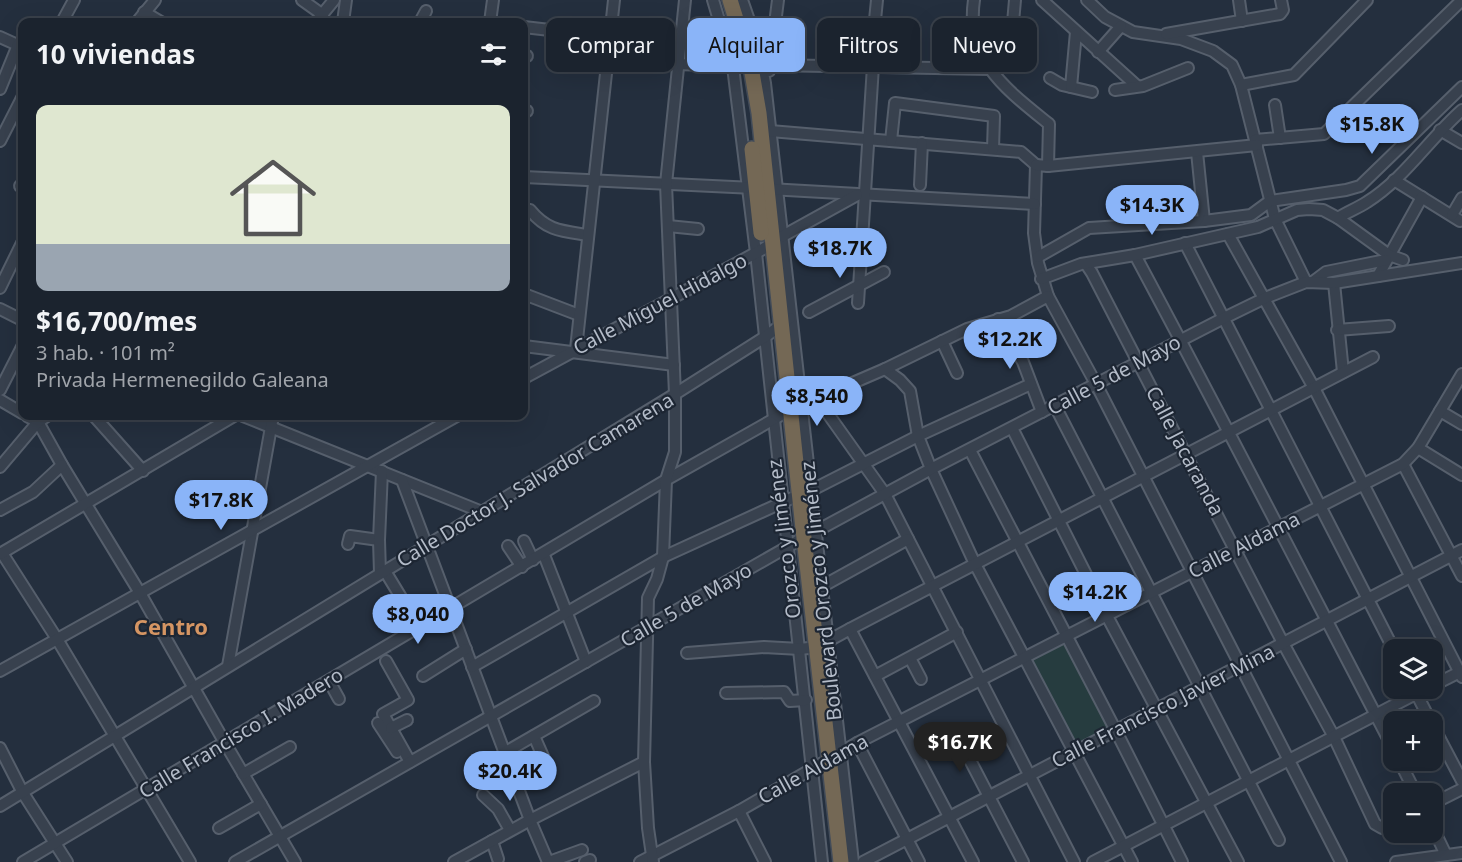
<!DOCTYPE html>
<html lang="es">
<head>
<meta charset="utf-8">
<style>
	:root { --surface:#1b232e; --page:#242b36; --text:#f1f3f6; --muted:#a0a4aa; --line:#39404a; --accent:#8ab4f8 }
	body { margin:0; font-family:"Noto Sans",sans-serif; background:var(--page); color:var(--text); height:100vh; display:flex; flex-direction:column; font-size:22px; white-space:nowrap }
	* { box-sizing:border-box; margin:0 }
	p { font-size:20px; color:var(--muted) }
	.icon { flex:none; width:33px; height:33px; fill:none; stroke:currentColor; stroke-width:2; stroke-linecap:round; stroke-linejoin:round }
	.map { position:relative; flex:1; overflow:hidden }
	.sheet { position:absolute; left:18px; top:18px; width:510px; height:402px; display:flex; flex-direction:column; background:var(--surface); border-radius:12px; box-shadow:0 6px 24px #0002,0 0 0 2px var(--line) }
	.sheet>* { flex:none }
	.hud { position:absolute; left:546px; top:18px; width:570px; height:54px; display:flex; gap:12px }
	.controls { position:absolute; left:1383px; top:639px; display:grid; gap:12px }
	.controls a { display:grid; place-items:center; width:60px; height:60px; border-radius:12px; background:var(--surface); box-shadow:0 6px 24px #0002,0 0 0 2px var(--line); font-size:30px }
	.price { position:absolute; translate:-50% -51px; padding:0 14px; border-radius:21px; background:var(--accent); color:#111; font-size:20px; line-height:39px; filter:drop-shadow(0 2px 3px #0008) }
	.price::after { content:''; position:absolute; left:50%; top:36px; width:18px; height:14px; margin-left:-9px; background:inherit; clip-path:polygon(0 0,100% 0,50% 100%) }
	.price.current { background:#222; color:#fff }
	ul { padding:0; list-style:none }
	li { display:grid; align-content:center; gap:12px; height:318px; padding:0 18px }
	li span { display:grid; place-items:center; height:186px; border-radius:12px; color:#555 }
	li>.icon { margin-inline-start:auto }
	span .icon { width:108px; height:108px; fill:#fffc; stroke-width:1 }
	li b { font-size:26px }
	h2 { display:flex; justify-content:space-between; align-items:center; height:72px; padding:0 18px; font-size:26px }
	.pill { padding:0 21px; border-radius:12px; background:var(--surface); box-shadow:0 6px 24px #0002,0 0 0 2px var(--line); font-size:21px; line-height:54px }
	.pill.current { background:var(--accent); color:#111 }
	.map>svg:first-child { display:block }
	.green { fill:#263c3f }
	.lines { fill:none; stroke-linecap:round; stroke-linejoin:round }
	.minor-casing { stroke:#565f6c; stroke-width:14 }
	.highway-casing { stroke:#434c59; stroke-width:18 }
	.minor { stroke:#38414e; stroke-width:10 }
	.highway { stroke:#746855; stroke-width:15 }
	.labels { text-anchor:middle; stroke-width:4.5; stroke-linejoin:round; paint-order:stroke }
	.street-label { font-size:20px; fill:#b4bcc9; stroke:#1d2633 }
	.quarter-label { font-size:22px; font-weight:bold; fill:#d59563; stroke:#1d2633 }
</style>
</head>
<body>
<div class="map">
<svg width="1462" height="862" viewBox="0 0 1462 862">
	<rect width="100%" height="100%" fill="#242f3e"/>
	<polygon class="green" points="1066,643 1110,726 1073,746 1029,663"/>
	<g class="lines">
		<g class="minor-casing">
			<g id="minor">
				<polyline points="302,0 323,15"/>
				<polyline points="713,0 733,67 756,253 822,862"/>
				<polyline points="742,0 757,43 765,83 853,862"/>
				<path d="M974,0C965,60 1007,90 1049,124L1048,166"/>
				<polyline points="1015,0 1012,34 1030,54"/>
				<polyline points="1042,0 1137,86"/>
				<polyline points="1087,0 1105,17 1133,32 1181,39 1213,51 1232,65 1241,85 1275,219 1306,282"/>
				<polyline points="1239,0 1242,21"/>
				<polyline points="144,12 161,22"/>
				<polyline points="62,22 74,0"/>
				<polyline points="137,22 155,0"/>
				<polyline points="316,22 334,0"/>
				<polyline points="343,22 346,0"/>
				<polyline points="420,22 426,11"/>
				<polyline points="490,22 493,0"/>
				<polyline points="524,27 610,37"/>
				<polyline points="1166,34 1280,14 1283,10 1281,0"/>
				<polyline points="0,37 22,47"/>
				<polyline points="557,37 555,54 607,58"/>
				<polyline points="1098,52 1121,26"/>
				<polyline points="524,55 527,56"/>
				<polyline points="607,62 742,66"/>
				<polyline points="770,65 989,69"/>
				<polyline points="769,71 778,0"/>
				<polyline points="1050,78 1062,85 1092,92"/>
				<polyline points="1241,85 1294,75 1367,0"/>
				<polyline points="1071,87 1076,32"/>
				<polyline points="0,89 18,45"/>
				<polyline points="1115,90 1143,86 1188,68"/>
				<polyline points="1275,105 1280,138"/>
				<polyline points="524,110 527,111"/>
				<polyline points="1440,130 1462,143"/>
				<polyline points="770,131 1021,152 1036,165"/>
				<polyline points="1255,140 1324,134 1462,0"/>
				<polyline points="0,141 22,98"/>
				<polyline points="891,141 895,103 994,116 993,149"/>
				<polyline points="1197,152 1204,221"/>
				<polyline points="1036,165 1034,233 1038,263 1048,296 1096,384 1341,862"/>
				<polyline points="1036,165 1048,166 1257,145"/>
				<polyline points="524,177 754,188"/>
				<polyline points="1394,180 1460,221"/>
				<polyline points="920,185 922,143"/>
				<polyline points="20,186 22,187"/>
				<polyline points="769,189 1035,204"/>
				<path d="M530,210C547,231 562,231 588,235"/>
				<polyline points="1452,215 1462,198"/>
				<path d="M1338,218C1347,212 1358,208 1367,202C1404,179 1429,139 1462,110"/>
				<polyline points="668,226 698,229"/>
				<polyline points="1228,234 1314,388 1462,677"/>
				<polyline points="1185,243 1394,650"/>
				<path d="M1135,255C1223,419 1308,585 1394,750"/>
				<polyline points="1038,257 1089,228 1204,221 1251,215 1270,201 1346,190 1360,186 1462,87"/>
				<polyline points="1086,264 1092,273 1283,643 1334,737 1375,824 1382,828 1394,824"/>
				<polyline points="1378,276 1422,197"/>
				<polyline points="1041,279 1081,264 1135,255 1258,227 1297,210 1309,209 1323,210 1338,218 1389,255 1403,260"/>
				<polyline points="1314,281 1326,272 1386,260"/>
				<polyline points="1334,283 1343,372"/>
				<polyline points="0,288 22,243"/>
				<polyline points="524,294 579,315"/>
				<polyline points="858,303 873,66 871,60 877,0"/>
				<polyline points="0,309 22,320"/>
				<polyline points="809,312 884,272"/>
				<polyline points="998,319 1023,362 1042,412"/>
				<polyline points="1337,330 1389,326"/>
				<polyline points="942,341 957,373"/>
				<polyline points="524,346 674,365"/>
				<polyline points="576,349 614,0"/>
				<polyline points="885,369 900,380 910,391 918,436 931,469 975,564 1132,862"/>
				<polyline points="524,378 763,249 781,237 857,195"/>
				<polyline points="0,390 22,347"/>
				<polyline points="816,397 885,494 1074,862"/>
				<polyline points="0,400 22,413"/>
				<polyline points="1055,406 1279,840"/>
				<polyline points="1440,411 1462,424"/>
				<polyline points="27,416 38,422 62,465 140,593 225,743 295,862"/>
				<polyline points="94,416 143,471"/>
				<polyline points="243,416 482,512"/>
				<polyline points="1012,428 1107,616 1238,862"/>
				<polyline points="1418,448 1462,475"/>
				<polyline points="970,450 1116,731 1182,862"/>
				<polyline points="1403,464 1462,576"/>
				<polyline points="0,467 38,422 47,416"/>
				<polyline points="402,480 530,820 548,862"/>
				<polyline points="810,491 918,436 1031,384"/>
				<polyline points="0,510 33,492 62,465"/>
				<polyline points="524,541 533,560"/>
				<polyline points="348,544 350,536 379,540"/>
				<polyline points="508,546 522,567"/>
				<polyline points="2,553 57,639 190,862"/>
				<polyline points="0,554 234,416"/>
				<polyline points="544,555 586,662"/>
				<polyline points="385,571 402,599"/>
				<polyline points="380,573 379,540 382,471"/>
				<polyline points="821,587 908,539"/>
				<polyline points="850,629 973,862"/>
				<polyline points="687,653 764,647 800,649 817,647 850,629 1373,357"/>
				<polyline points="910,658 921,679"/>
				<polyline points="386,661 408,700 383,714 410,762"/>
				<polyline points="228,666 273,416"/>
				<polyline points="472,667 663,557 792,498"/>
				<polyline points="0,671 457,416"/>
				<polyline points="423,676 466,649"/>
				<polyline points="875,676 957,632"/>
				<polyline points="329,681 339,699"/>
				<polyline points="1432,686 1462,671"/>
				<polyline points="1414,689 1431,722"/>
				<polyline points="726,693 784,692 790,701 806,700"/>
				<polyline points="378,723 397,752"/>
				<polyline points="1432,724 1462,781"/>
				<polyline points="391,728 407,720"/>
				<polyline points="534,736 549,770"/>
				<polyline points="958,737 1023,862"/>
				<polyline points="857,743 919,862"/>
				<polyline points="0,748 23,793 67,862"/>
				<polyline points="504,753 594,701"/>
				<polyline points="1399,760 1416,794"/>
				<polyline points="243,774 290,747"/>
				<polyline points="483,795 498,809 510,830"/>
				<polyline points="1432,804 1462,789"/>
				<polyline points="0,806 675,394 765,337 790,318"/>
				<polyline points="739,811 765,862"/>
				<polyline points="1432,826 1446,855"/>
				<polyline points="219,828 261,804"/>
				<polyline points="492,841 498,859"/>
				<polyline points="23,862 666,480 790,410 885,369 967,329 1011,316 1048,296"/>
				<polyline points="235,862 796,542 931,469 1224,318 1265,298 1306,282 1334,283 1462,263"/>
				<polyline points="454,862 530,820 644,762"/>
				<polyline points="549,862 582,850"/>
				<polyline points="585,862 590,860"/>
				<polyline points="640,862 739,811 857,743 1403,464 1418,448 1462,374"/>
				<polyline points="653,862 648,828 644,762 648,598 657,579 663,557 666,480 675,452 675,394 666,184 685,0"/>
				<polyline points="863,862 1462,550"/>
				<polyline points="1093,862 1427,688"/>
				<polyline points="1396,862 1462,853"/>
			</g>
		</g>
		<g class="highway-casing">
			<g id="highway">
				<polyline points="730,0 751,67 759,113 804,538 841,862"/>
				<polyline points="752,149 761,233"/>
			</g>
		</g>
		<use href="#minor" class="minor"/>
		<use href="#highway" class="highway"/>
	</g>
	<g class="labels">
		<g class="street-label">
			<text transform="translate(660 304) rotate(-28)" y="7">Calle Miguel Hidalgo</text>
			<text transform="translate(1114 375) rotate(-28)" y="7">Calle 5 de Mayo</text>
			<text transform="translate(1185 451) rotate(62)" y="7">Calle Jacaranda</text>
			<text transform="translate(535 480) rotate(-31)" y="7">Calle Doctor J. Salvador Camarena</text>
			<text transform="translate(784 539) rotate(-97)" y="7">Orozco y Jiménez</text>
			<text transform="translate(1244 545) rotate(-27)" y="7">Calle Aldama</text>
			<text transform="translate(821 591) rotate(-96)" y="7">Boulevard Orozco y Jiménez</text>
			<text transform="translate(686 605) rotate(-30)" y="7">Calle 5 de Mayo</text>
			<text transform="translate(1163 706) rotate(-27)" y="7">Calle Francisco Javier Mina</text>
			<text transform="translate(241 733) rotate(-31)" y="7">Calle Francisco I. Madero</text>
			<text transform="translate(813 769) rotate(-29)" y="7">Calle Aldama</text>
		</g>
		<g class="quarter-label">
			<text x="171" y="635">Centro</text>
		</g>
	</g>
</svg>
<div class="controls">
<a><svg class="icon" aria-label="layers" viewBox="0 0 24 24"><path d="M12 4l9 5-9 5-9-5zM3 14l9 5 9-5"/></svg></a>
<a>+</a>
<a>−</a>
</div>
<b class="price" style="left:1372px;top:155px">$15.8K</b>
<b class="price" style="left:1152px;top:236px">$14.3K</b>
<b class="price" style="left:840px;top:279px">$18.7K</b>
<b class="price" style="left:1010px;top:370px">$12.2K</b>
<b class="price" style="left:817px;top:427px">$8,540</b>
<b class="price" style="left:221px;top:531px">$17.8K</b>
<b class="price" style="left:1095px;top:623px">$14.2K</b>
<b class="price" style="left:418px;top:645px">$8,040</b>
<b class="price current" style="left:960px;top:773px">$16.7K</b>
<b class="price" style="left:510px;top:802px">$20.4K</b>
<div class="hud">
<a class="pill">Comprar</a>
<a class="pill current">Alquilar</a>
<a class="pill">Filtros</a>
<a class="pill">Nuevo</a>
</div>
<section class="sheet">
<h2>10 viviendas<svg class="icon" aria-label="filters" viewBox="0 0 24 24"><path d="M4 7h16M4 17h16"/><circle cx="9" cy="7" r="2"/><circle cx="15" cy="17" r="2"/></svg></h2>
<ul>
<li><span style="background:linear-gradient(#dfe7d0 75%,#9aa5b1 0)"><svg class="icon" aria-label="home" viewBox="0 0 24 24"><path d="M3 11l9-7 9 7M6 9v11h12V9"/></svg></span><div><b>$16,700/mes</b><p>3 hab. · 101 m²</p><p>Privada Hermenegildo Galeana</p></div></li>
</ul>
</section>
</div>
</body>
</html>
